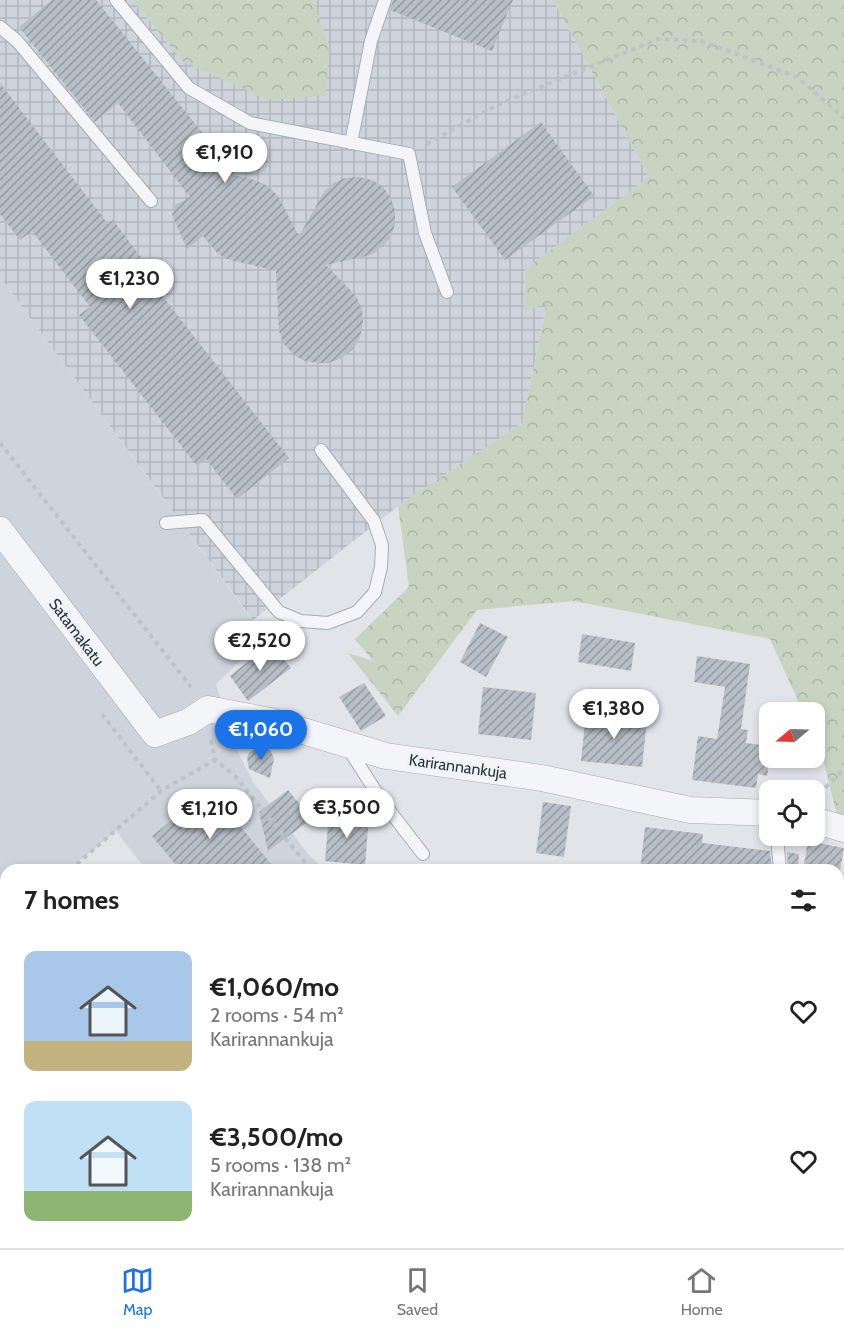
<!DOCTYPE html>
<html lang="en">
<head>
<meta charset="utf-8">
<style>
	:root { --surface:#fff; --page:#f2f2f2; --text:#222; --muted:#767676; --line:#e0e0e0; --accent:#1a73e8 }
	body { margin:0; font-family:Cabin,sans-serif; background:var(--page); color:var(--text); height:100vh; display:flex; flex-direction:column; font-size:22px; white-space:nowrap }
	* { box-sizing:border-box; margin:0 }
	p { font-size:20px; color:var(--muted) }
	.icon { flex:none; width:33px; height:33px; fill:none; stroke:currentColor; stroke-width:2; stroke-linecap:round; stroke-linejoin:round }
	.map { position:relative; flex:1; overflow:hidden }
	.sheet { position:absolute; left:0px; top:864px; width:844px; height:384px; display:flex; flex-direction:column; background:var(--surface); border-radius:18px 18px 0 0; box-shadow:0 3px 9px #0003 }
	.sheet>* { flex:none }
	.needle { width:39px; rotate:251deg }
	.controls { position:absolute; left:759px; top:702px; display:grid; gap:12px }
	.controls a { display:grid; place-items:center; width:66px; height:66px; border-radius:12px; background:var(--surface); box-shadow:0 3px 9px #0003; font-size:30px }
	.price { position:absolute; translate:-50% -51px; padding:0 14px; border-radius:21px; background:#fff; color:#222; font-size:20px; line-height:39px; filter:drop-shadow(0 2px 3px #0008) }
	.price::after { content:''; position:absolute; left:50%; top:36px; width:18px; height:14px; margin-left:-9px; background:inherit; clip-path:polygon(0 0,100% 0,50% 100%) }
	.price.selected { background:var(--accent); color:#fff }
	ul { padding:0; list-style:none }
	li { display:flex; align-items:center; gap:18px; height:150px; padding:0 24px }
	li span { display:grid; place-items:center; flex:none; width:168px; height:120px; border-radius:12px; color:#555 }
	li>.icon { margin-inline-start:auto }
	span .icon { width:72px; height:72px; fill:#fffc; stroke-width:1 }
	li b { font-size:26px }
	h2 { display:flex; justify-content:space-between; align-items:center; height:72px; padding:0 24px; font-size:26px }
	.dock { display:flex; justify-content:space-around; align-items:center; height:84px; border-top:2px solid var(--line); background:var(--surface); font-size:16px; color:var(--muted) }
	.dock a { display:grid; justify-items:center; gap:3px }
	.dock .selected { color:var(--accent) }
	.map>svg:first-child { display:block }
	.built { fill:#cfd4dc }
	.industrial { fill:url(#industrial-grid) }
	.forest { fill:url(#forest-crowns) }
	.water { fill:url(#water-rules) }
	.building { fill:url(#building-hatch) }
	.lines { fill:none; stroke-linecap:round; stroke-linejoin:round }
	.lane-casing { stroke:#a6acb4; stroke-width:14 }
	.street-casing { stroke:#a6acb4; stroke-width:27 }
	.path { stroke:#bec3c8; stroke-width:4; stroke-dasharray:4.5 4.5; stroke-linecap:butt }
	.lane { stroke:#f3f5f8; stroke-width:12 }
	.street { stroke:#f3f5f8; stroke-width:26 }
	.labels { text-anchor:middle; stroke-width:6; stroke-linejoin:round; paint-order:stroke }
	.street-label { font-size:16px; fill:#293441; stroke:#f0f4f7 }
</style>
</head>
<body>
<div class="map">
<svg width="844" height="1248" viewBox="0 0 844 1248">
	<defs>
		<pattern id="industrial-grid" width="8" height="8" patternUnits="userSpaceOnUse" patternTransform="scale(1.5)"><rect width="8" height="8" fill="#cfd4dc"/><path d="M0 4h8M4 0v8" fill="none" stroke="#b2b7be"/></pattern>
		<pattern id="forest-crowns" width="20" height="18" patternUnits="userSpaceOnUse" patternTransform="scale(1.5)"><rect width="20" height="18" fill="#c8d3c2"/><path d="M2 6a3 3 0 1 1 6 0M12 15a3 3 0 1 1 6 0" fill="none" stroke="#acb6a8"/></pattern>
		<pattern id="water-rules" width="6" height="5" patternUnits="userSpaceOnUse" patternTransform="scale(1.5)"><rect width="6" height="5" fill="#9bb5ca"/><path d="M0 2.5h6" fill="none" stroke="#7e94a6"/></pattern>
		<pattern id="building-hatch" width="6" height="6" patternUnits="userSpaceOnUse" patternTransform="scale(1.5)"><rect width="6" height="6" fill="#b8bec6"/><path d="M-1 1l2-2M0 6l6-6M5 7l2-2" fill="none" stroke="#969ba2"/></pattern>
	</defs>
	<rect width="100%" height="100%" fill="#e1e5ea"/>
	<polygon class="built" points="0,277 265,637 216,684 233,742 253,782 308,854 325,870 146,870 116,831 68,870 6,870 6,919 0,924"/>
	<polygon class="industrial" points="0,0 133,0 182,61 329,46 313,0 553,0 649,177 525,269 524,311 547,303 522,423 398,506 253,620 0,277"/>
	<g class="forest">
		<polygon points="133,0 313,0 329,46 326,96 268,100 182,61"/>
		<polygon points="553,0 844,0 844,819 838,819 822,755 815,738 814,712 803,712 770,639 574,601 477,610 398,716 348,653 373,661 355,639 409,587 398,506 522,423 547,304 524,311 525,269 649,177"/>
	</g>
	<polygon class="water" points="0,1120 6,1120 6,1242 838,1242 839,1231 844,1231 844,1248 0,1248"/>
	<g class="building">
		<polygon points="52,0 96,0 237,176 255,180 268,186 278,196 299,236 324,192 333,183 345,178 359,177 372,180 383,187 391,198 395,211 395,224 391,237 382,247 371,255 326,265 356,296 362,309 363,321 360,338 353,349 342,358 328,363 318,363 305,361 294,355 284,344 279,331 276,271 227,259 217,253 203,236 187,249 172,215 175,205 190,197 118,103 95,122 19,27"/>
		<polygon points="393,0 513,0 492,51 390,10"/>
		<polygon points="0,83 108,224 113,220 155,276 150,280 289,458 237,499 206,459 197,466 79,315 90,307 32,231 20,240 0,214"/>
		<polygon points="541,122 594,196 505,260 452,187"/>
		<polygon points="480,623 508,637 486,677 460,662"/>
		<polygon points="582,634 635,643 631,671 578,662"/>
		<polygon points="271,643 291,668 248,701 230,676"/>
		<polygon points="697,656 750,664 741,729 748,730 746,743 762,745 761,751 770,758 767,776 758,774 756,788 692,780 698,736 717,739 725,687 694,682"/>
		<polygon points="364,683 386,716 361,731 339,697"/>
		<polygon points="483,687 536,693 531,740 478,734"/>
		<polygon points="586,714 647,720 642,767 581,761"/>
		<polygon points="261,747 270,750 274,758 270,778 249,769 247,758 249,753 256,748"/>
		<polygon points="210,789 263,854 276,870 180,870 152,836"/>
		<polygon points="288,790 312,819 268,851 259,812"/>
		<polygon points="543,802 571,806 564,857 536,853"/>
		<polygon points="329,813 369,817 365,865 325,861"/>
		<polygon points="645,827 703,834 702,843 770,851 772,870 640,870"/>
		<polygon points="808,841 844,848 840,870 803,870"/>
		<polygon points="787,852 799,854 798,870 788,870"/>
	</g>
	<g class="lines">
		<g class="lane-casing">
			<g id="lane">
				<polyline points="116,0 189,88 250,123 409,154 425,233 447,292"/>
				<polyline points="0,27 17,41 151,201"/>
				<polyline points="351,143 371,41 385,0"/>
				<polyline points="166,523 203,520 279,612 301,621 328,623 357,612 375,592 381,567 382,545 374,521 321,450"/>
				<polyline points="348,748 382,801 423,854"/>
				<polyline points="777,836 780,870"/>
			</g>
		</g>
		<g class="street-casing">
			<g id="street">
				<polyline points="0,530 155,734 188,722 208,709 270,721 386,756 542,778 690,810 770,813"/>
				<polyline points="814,820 844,829"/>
			</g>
		</g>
		<g class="path">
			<polyline points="427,144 497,105 658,39 702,41 797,77 844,118"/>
			<polyline points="0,443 191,687"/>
			<polyline points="102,714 161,791"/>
			<polyline points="211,740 215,760 235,776 311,870"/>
			<polyline points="819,794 844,769"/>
			<polyline points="70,870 161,791 215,760"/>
			<polyline points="0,924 3,926 6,924"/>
			<polyline points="838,970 844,972"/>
			<polyline points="838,1159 844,1159"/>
		</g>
		<use href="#lane" class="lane"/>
		<use href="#street" class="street"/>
	</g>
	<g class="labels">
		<g class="street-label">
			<text transform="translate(77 632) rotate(53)" y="6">Satamakatu</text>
			<text transform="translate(458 766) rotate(8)" y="6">Karirannankuja</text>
		</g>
	</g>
</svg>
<div class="controls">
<a><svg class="needle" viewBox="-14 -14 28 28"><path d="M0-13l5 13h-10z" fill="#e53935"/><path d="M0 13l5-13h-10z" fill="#767676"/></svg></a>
<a><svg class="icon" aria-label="locate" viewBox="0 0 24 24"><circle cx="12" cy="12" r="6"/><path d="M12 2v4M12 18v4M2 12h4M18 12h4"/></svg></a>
</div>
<b class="price" style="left:225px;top:184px">€1,910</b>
<b class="price" style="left:130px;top:310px">€1,230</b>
<b class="price" style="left:260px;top:672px">€2,520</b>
<b class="price" style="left:614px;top:740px">€1,380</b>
<b class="price selected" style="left:261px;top:761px">€1,060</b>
<b class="price" style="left:347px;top:839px">€3,500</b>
<b class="price" style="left:210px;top:840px">€1,210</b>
<section class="sheet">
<h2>7 homes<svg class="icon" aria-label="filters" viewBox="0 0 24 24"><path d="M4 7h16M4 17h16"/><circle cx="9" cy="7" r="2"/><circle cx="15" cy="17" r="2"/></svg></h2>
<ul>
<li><span style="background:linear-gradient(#a9c7e8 75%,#c2b280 0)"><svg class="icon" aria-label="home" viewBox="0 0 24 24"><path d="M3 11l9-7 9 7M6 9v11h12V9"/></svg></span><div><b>€1,060/mo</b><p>2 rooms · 54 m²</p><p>Karirannankuja</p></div><svg class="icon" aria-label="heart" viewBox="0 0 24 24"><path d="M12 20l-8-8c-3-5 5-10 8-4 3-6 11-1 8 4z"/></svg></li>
<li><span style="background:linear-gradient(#bfe0f5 75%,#8fb573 0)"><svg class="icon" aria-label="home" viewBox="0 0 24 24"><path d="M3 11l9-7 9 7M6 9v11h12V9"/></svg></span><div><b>€3,500/mo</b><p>5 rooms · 138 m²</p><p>Karirannankuja</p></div><svg class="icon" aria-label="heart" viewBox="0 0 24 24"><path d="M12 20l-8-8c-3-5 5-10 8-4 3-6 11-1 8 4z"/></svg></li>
</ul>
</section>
</div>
<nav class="dock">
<a class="selected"><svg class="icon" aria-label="map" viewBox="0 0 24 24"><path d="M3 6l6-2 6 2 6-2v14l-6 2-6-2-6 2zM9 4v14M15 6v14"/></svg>Map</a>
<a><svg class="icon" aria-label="saved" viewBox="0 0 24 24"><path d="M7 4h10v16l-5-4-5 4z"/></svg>Saved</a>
<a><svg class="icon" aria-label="home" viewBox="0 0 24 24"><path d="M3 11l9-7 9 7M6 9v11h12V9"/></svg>Home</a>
</nav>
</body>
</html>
